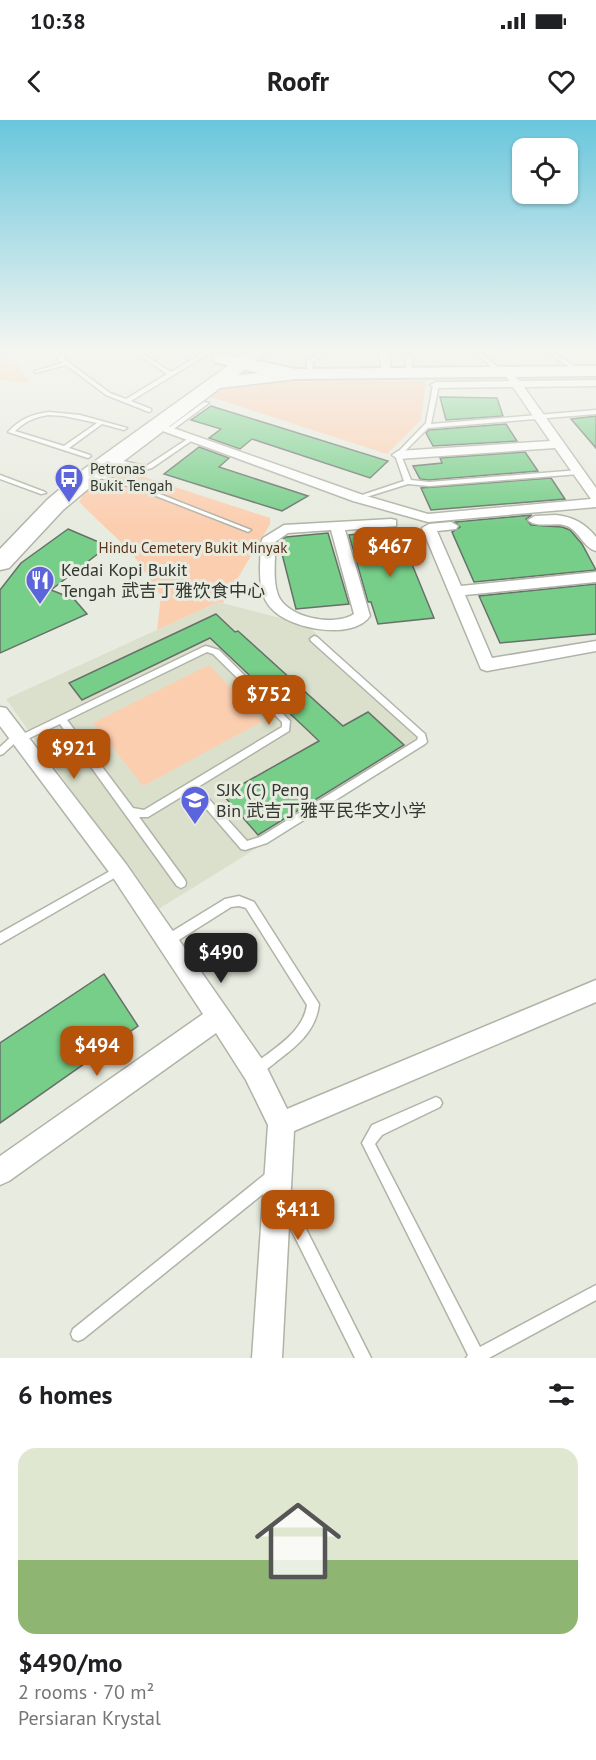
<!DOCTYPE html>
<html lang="en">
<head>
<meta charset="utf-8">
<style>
	:root { --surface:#fff; --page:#f6f6f6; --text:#202124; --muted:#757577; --accent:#b45309 }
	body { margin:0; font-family:"PT Sans","Noto Sans SC",sans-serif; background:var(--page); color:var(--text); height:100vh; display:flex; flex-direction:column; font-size:22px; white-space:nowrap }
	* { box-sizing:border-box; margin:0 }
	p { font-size:20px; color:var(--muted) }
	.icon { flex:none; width:33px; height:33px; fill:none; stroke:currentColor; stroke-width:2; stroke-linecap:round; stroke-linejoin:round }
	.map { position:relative; height:1238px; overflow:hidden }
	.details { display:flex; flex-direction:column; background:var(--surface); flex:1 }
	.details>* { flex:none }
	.tools { position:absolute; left:512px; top:18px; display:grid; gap:12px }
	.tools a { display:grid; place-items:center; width:66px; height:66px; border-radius:12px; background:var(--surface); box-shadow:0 2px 4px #0004; font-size:30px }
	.price { position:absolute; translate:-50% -51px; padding:0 14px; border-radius:12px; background:var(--accent); color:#fff; font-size:20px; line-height:39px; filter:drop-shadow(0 2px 3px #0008) }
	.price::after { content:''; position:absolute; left:50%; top:36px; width:18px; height:14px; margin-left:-9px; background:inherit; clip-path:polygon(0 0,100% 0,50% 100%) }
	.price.active { background:#222; color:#fff }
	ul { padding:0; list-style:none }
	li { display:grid; align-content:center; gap:12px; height:318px; padding:0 18px }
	li span { display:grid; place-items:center; height:186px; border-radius:18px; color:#555 }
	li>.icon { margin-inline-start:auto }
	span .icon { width:108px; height:108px; fill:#fffc; stroke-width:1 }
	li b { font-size:26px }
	h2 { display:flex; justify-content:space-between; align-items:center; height:72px; padding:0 18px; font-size:26px }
	.status { display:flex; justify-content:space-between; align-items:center; height:42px; padding:0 30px; background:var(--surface); direction:ltr }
	.status svg { height:16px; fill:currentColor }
	header { display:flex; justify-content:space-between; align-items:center; height:78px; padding:0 18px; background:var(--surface); font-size:27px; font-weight:600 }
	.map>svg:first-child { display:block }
	.built { fill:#dbe0cc }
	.green { fill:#fcceb0 }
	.building { fill:#77ce89; stroke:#677169; stroke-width:1.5 }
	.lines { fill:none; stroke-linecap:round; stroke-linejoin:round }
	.service-casing { stroke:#b0b3a7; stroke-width:3 }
	.minor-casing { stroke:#b0b3a7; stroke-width:3 }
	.primary-casing { stroke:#b0b3a7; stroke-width:4 }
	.trunk-casing { stroke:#b0b3a7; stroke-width:3 }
	.service { fill:#fff; fill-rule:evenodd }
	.minor { fill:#fff; fill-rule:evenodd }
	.primary { fill:#fff; fill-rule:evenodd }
	.trunk { fill:#fff; fill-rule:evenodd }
	.labels { text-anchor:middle; stroke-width:6; stroke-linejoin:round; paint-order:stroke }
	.far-poi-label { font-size:15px; fill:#343631; stroke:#e8ebdf; text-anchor:start }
	.far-park-label { font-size:15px; fill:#553219; stroke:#e8ebdf }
	.poi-label { font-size:18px; fill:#343631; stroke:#e8ebdf; text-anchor:start }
</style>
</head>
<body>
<div class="status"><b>10:38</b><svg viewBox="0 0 49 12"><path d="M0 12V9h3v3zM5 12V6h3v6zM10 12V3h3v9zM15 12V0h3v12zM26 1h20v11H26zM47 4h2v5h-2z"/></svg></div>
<header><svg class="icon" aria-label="back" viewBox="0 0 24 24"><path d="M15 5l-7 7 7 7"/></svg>Roofr<svg class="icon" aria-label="heart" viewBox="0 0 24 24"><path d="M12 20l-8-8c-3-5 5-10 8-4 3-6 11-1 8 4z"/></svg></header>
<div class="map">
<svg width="596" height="1238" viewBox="0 0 596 1238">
	<rect width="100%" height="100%" fill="#e8ebdf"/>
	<polygon class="built" points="218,482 307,505 428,622 157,790 6,579"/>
	<g class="green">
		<polygon points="0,232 18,246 30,263 0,259"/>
		<polygon points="426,261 421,300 387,334 208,276 222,267 259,262"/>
		<polygon points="111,346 270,398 270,404 223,483 218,482 157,510 161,476 132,433 79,382 92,360"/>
		<polygon points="209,545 263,601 143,666 93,603"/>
	</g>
	<g class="building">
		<polygon points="440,277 497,278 503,296 446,300"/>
		<polygon points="211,286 388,341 370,358 252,319 240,329 209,318 221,309 191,300"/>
		<polygon points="596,296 596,328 571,299"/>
		<polygon points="506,304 517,321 433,326 426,313 429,310"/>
		<polygon points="199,327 229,338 219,347 308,376 282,391 164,354"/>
		<polygon points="525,332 538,351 429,360 420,359 413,346 442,343 440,338"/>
		<polygon points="551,358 565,379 431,390 421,368"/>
		<polygon points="532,395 526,399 531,405 562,407 570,410 582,424 596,450 474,462 452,412 460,407 455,402"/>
		<polygon points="68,409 108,426 51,470 74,479 87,494 0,533 0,470 21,443"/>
		<polygon points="398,410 434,498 378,504 371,482 368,482 349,415"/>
		<polygon points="328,413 349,484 296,489 279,422 286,417"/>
		<polygon points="596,464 596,514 500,523 479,476"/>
		<polygon points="216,494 235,512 238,511 343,606 368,592 404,625 258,715 223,675 319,621 210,518 82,580 69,563"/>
		<polygon points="104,854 138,906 0,1003 0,923"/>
	</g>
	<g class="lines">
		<g class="service-casing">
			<g id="service">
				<polygon points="63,232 68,232 63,238 110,273 126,279 167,254 135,232 140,232 171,252 205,232 211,232 131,281 151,289 151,291 149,292 106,275 66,245 35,253 35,251 63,243 57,238"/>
				<polygon points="225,232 232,232 229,234"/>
				<polygon points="474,232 479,232 503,251 503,253 499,253"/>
				<polygon points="545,232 551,232 585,252 580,253"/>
				<polygon points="320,234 325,235 313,241 312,254 307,255 307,240"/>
				<polygon points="409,236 412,238 412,253 409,255 406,253 406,238"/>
				<polygon points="436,263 439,265 431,304 596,290 596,294 428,308 401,335 411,360 429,362 579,350 582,352 579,354 429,366 408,364 360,379 356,379 356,377 404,361 395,335 426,303 433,265"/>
				<polygon points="204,282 209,283 171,311 167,311 167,309"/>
				<path d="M49,292L80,295L127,308L124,310L102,304L69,328L90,335L91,336L88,338L8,312C20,299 32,294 49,292ZM49,295L64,296L97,303L64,326L15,311C26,301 35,297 49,295Z"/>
				<polygon points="192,316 197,317 152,348 144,350 108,340 111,338 144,346 148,345"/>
				<polygon points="92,352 142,367 251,410 248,412 246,411 138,369 90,355 89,354"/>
				<polygon points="0,355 45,372 46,373 41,374 0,359"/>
				<path d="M314,516L317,517L425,614L427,622L425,624L267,723L245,730L241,729L191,671L148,697H139L185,760L186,763L185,766L181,768L177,766L60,604L23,621H17L3,634L0,635V627L14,614L17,613L21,615L203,527L206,526L219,530L290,601L289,611L198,667L247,721L260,717L417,620L418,617L311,521L310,519ZM207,532L213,534L282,602V607L144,690L133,688L67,600Z"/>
				<polygon points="119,746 123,747 124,750 123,753 0,824 0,813"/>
				<path d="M239,776L254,782L319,884C316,911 297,926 277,941C271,946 264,952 257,955L253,953L251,949L253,945C273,929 303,913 307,885L246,788L239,786L231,787L171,825L167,826L163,825L162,821L163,817L225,779Z"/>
				<polygon points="436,977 440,979 442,983 440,987 382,1015 375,1024 480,1227 596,1165 596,1180 489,1238 466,1238 468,1235 362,1023 372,1005"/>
				<polygon points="274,1049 279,1051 281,1056 279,1061 83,1219 78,1221 73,1219 71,1214 73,1209 269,1051"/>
				<polygon points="285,1075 290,1077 371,1238 355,1238 280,1087 278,1082 280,1077"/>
			</g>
		</g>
		<g class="minor-casing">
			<g id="minor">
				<polygon points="379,232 389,232 391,255 382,253"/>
				<polygon points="511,253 520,261 596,260 596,266 524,267 596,368 596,387 428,402 353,381 149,306 159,303 363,375 428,394 591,379 555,328 398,339 392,335 398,331 550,321 513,267 436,268 430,265 436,262 509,261 506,256"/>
				<path d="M556,395C573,397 585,403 596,417V431C584,428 579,411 567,406C555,401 537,409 528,400L535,396Z"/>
				<path d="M391,399L396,400V406L345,410L370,496C353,521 290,509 272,489C260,477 260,461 260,445C261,437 259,425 263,418L284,405ZM331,410L354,494C334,507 287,498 278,475C272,459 276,439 275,422L288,413Z"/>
				<polygon points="451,402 458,406 456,409 437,411 461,466 596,452 596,462 465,475 492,538 596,521 596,531 487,551 481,549 422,408 429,404"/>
				<polygon points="0,587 6,588 126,744 264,942 287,989 596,860 596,882 294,1011 282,1238 252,1238 268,1005 246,960 216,913 9,1061 0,1065 0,1036 203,894 112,756 0,606"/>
			</g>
		</g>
		<g class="primary-casing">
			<polygon id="primary" points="221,233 296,249 596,246 596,256 296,259 267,255 215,242 213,238 215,234"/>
		</g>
		<g class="trunk-casing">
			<polygon id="trunk" points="247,232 267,232 238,255 296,249 305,254 296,259 220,268 100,359 63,390 9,448 0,450 0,429 47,380 84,349"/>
		</g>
		<use href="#service" class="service"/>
		<use href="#minor" class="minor"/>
		<use href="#primary" class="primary"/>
		<use href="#trunk" class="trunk"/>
	</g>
	<linearGradient id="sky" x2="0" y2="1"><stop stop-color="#69c6dc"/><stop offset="0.57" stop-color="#f5f6f1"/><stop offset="1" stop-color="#f5f6f1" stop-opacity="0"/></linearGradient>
	<rect width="596" height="405" fill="url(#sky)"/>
	<defs>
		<g id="bus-pin" transform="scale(1.5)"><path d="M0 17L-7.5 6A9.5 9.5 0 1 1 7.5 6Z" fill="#5c65dc" stroke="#e8ebdf"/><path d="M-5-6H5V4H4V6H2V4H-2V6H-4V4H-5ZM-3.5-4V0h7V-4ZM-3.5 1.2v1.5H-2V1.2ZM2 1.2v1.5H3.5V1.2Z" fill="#fff"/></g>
		<g id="restaurant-pin" transform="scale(1.5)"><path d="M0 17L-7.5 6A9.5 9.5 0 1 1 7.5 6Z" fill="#5c65dc" stroke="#e8ebdf"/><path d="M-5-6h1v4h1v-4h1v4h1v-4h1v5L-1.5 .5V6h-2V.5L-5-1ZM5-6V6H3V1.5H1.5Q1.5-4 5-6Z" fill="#fff"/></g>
		<g id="school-pin" transform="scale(1.5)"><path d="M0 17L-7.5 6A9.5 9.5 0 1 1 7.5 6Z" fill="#5c65dc" stroke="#e8ebdf"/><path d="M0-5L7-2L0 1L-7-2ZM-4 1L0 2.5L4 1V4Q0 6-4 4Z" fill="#fff"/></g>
	</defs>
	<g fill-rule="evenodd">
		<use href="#bus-pin" x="69" y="358"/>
		<use href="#restaurant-pin" x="40" y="460"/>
		<use href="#school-pin" x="195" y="680"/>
	</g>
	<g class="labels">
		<g class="far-poi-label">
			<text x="90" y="354">Petronas<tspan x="90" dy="17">Bukit Tengah</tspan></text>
		</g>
		<g class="far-park-label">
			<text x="193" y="433">Hindu Cemetery Bukit Minyak</text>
		</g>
		<g class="poi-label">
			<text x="61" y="456">Kedai Kopi Bukit<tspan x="61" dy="21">Tengah 武吉丁雅饮食中心</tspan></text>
			<text x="216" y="676">SJK (C) Peng<tspan x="216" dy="21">Bin 武吉丁雅平民华文小学</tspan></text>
		</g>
	</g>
</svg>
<div class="tools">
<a><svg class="icon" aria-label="locate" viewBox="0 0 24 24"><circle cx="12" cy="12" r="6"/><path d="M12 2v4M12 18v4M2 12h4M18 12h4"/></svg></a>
</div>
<b class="price" style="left:390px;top:458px">$467</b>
<b class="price" style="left:269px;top:606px">$752</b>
<b class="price" style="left:74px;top:660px">$921</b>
<b class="price active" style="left:221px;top:864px">$490</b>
<b class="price" style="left:97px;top:957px">$494</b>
<b class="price" style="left:298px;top:1121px">$411</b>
</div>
<section class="details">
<h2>6 homes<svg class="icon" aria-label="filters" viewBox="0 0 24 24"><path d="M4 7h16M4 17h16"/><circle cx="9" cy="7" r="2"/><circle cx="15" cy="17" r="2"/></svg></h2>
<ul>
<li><span style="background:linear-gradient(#dfe7d0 60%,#8fb573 0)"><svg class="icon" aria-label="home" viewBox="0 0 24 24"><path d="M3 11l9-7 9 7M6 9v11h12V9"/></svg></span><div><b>$490/mo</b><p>2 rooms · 70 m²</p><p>Persiaran Krystal</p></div></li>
</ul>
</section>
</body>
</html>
